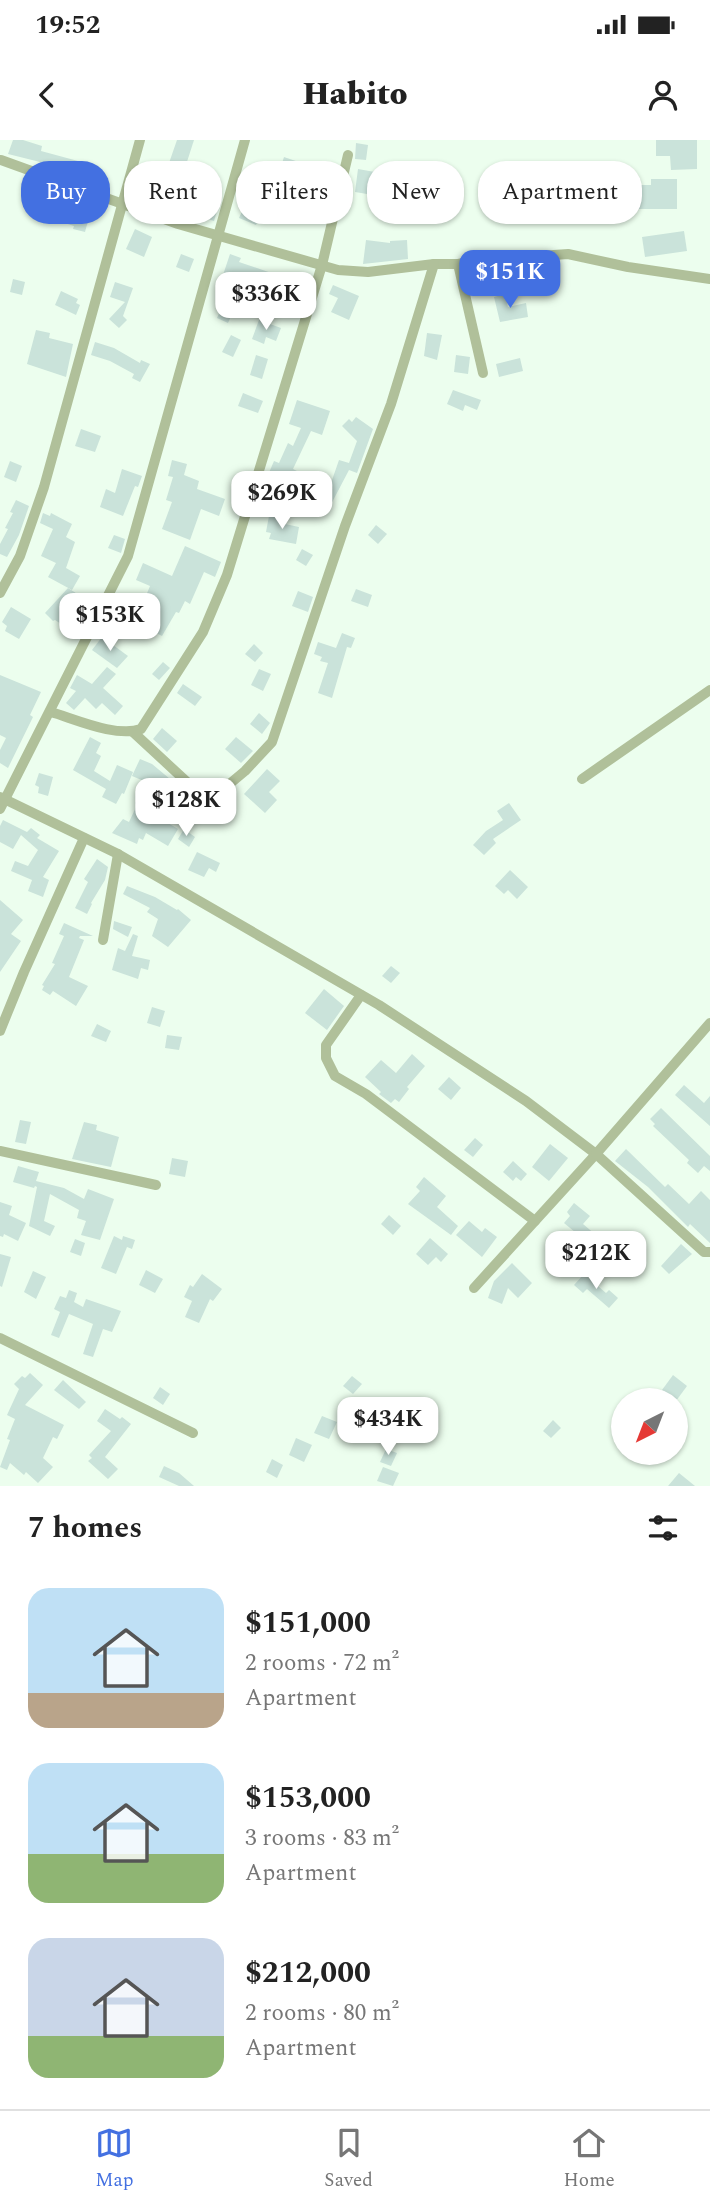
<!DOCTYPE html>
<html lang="en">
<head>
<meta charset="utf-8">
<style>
	:root { --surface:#fff; --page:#f2f2f2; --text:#222; --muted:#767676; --line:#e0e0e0; --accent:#4370e1 }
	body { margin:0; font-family:Spectral,serif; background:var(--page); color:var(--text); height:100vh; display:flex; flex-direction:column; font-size:26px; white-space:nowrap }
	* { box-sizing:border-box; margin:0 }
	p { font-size:23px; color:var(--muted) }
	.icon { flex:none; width:38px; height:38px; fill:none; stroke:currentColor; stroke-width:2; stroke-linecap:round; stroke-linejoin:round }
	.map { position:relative; height:1346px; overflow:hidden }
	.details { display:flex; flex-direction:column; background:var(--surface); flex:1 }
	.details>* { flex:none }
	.hud { position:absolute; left:21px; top:21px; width:668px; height:63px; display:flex; gap:14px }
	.needle { width:46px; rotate:222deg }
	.tools { position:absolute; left:611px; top:1248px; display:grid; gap:14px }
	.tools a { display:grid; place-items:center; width:77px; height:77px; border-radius:50%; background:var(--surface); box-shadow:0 2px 5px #0004; font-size:35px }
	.price { position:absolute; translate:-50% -60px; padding:0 16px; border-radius:14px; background:#fff; color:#222; font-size:23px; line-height:46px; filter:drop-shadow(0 2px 4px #0008) }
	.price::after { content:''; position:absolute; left:50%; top:42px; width:21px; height:16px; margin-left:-10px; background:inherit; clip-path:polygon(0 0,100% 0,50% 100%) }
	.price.active { background:var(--accent); color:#fff }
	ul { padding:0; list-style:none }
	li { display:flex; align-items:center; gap:21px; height:175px; padding:0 28px }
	li span { display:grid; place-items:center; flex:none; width:196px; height:140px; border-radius:21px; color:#555 }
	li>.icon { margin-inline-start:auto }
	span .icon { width:84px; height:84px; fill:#fffc; stroke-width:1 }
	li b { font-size:30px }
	h2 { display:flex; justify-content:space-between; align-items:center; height:84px; padding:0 28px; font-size:30px }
	.tag { padding:0 24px; border-radius:28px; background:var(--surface); box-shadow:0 2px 5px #0004; font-size:24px; line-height:63px }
	.tag.active { background:var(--accent); color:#fff }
	.status { display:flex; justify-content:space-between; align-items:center; height:49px; padding:0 35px; background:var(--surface); direction:ltr }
	.status svg { height:19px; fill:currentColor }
	header { display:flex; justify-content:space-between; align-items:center; height:91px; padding:0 28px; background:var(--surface); font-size:32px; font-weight:800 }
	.tabs { display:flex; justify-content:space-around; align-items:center; height:98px; border-top:2px solid var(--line); background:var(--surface); font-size:19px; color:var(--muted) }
	.tabs a { display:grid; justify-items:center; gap:4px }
	.tabs .active { color:var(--accent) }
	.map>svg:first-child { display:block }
	.building { fill:#cae3da }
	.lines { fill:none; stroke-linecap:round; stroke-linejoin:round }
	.street { stroke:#b0c09a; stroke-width:10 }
</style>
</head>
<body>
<div class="status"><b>19:52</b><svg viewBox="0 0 49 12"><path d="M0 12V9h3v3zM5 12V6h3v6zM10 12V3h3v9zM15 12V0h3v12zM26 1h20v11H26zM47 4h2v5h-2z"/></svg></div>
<header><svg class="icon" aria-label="back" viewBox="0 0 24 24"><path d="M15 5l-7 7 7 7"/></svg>Habito<svg class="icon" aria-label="person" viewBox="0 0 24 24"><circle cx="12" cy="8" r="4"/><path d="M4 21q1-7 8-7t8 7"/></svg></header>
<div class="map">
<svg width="710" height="1346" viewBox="0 0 710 1346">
	<rect width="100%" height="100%" fill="#ecfeee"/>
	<g class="building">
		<polygon points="13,0 23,0 42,6 41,11 78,21 73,35 39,24 40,22 8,14"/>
		<polygon points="177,0 194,0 185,28 169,23"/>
		<polygon points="656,0 697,0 697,29 671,30 670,16 656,16"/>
		<polygon points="356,3 368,5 366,20 355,19"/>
		<polygon points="284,17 328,32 322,54 330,57 328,67 315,64 307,56 295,52 296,49 276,42"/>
		<polygon points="358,29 386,34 385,50 368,48 367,54 355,52"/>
		<polygon points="145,32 159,38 149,62 135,56"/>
		<polygon points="199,34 217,40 213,51 222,54 214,81 183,71 186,61 191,62"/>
		<polygon points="612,38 626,38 626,45 651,45 651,39 677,39 677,69 628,69 628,64 612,63"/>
		<polygon points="46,54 68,61 70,57 87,63 82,80 88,81 85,92 73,89 74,86 40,75"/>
		<polygon points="249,62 263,68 256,85 239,78 244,67 247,69"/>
		<polygon points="135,89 152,97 144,117 126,109"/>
		<polygon points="684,91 687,111 645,117 642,97"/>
		<polygon points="366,100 390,103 390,101 407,100 408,119 363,124"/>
		<polygon points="181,114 194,119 189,132 176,127"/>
		<polygon points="230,114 241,118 239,122 283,137 273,167 260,163 265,148 239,139 232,154 219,147"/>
		<polygon points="13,139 25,142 22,155 10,152"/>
		<polygon points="115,142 133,148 123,176 127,180 119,188 109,179 125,162 110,157"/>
		<polygon points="333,145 359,156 349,180 331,172 338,158 329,154"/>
		<polygon points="61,151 78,159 76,163 80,165 76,175 55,165"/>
		<polygon points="505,154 508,167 526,163 528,177 500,182 494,157"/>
		<polygon points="227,156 238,161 228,183 217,178"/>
		<polygon points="259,180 281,188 276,201 266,197 264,204 252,199"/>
		<polygon points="36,190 50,193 49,198 73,204 66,237 27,224"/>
		<polygon points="427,193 442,195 437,220 424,216"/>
		<polygon points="231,195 241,200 233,217 222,212"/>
		<polygon points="95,202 114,208 140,223 141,220 150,224 140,242 132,238 134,234 110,221 91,215"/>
		<polygon points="256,215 268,219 262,239 250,235"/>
		<polygon points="456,215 470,217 468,234 454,232"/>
		<polygon points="520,218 523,231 499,237 496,224"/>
		<polygon points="453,250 481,260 477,270 465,265 463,271 447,264"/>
		<polygon points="243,253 263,261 258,273 238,266"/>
		<polygon points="297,260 330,271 322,295 311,291 293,329 299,332 293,346 268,335 274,321 279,323 288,303 293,306 301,288 289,284"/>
		<polygon points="356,277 373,289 357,333 349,330 328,370 323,376 318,372 316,375 307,366 318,353 321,357 328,342 331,343 339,320 349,323 357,301 342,286 349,279 352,282"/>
		<polygon points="81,289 101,296 95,312 75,306"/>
		<polygon points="172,320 187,324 184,335 199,341 197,349 225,359 219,376 201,369 190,400 162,389 172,362 166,360 173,337 168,336"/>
		<polygon points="10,321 22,326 16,342 4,337"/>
		<polygon points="122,329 142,336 138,347 135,346 123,376 100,367 106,349 115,353"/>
		<polygon points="16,360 29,366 19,395 7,417 0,414 0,404 8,389 5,388 13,373 10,372"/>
		<polygon points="43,373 50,376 51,373 72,384 66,397 75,402 66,428 80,436 72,450 48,437 56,423 41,416 53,389 40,383"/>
		<polygon points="269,376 286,379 285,384 299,387 296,404 269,399 271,393 266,392"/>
		<polygon points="376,385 387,394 378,404 368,395"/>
		<polygon points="114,395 125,399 121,413 108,408"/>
		<polygon points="185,406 221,422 215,437 204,432 190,464 185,461 179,473 176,472 162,496 152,491 153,487 149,485 157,469 143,463 150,446 136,440 143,423 172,436"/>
		<polygon points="302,409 313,415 306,426 296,420"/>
		<polygon points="68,448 79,455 67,475 81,485 75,493 55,480 53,481 45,473"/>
		<polygon points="356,449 372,455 368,467 351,461"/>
		<polygon points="298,451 313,457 308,472 292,466"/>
		<polygon points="11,467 31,479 19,499 5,491 7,486 2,482"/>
		<polygon points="122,469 133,475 126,486 116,480"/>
		<polygon points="342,493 355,498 351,508 347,507 332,558 318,553 328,523 320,521 322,517 314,514 318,502 336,508"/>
		<polygon points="102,497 128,516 117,528 92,510"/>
		<polygon points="254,504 263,513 255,522 245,514"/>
		<polygon points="163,522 170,528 159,540 152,534"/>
		<polygon points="107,527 116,534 103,548 123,566 115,575 102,563 96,569 85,558 74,570 66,563 76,551 70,548 77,535 92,544"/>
		<polygon points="259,529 271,534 263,551 251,545"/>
		<polygon points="0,535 41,552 30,575 33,577 8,628 0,623 0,610 6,598 0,595"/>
		<polygon points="183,544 202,557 195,566 177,553"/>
		<polygon points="259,573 270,583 262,594 250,584"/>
		<polygon points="162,588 177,601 167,612 153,599"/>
		<polygon points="90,597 101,603 96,613 101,616 94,631 110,641 117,625 133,632 124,654 122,653 116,664 102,657 106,649 73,630"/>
		<polygon points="236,597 253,611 241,623 225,609"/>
		<polygon points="140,619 152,624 176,644 153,674 178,689 168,706 146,693 143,700 139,698 137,704 112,693 123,679 129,682 137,665 135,663 151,644 132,636"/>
		<polygon points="267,629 280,641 269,652 277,660 265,673 244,654"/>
		<polygon points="39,633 53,637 48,656 38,653 39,647 35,645"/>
		<polygon points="509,663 521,680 493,699 496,703 484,715 473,705 486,691 503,680 497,671"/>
		<polygon points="3,680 27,692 31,688 40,695 37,698 59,711 43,737 49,740 43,757 28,751 32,740 11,731 15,721 28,726 38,710 21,695 13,709 0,702 0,686"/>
		<polygon points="184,689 195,697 189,707 178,699"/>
		<polygon points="197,712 220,723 216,732 209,728 204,737 188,730"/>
		<polygon points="97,719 108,727 105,740 91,763 92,764 87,774 75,768 88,742 84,739"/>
		<polygon points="510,730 528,747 517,759 508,750 504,754 495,746"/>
		<polygon points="127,746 155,757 177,770 178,769 191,780 168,807 152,796 158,779 147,772 150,768 123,754"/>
		<polygon points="0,760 23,780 11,794 21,801 0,832"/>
		<polygon points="114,781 132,787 128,797 113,789"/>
		<polygon points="64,783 93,796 80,796 79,798 84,800 69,837 88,846 76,866 53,851 50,855 42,850 44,846 42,845 55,824 52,823 64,796 59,794"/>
		<polygon points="133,794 138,796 132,816 150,820 148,830 141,828 138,839 112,830 118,808 125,811"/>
		<polygon points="391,826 400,833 391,843 382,836"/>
		<polygon points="324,849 344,866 327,890 305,873"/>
		<polygon points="152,867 165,871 160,887 147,883"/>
		<polygon points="97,884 111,891 106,902 91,896"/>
		<polygon points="167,895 182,897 179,910 165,908"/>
		<polygon points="412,914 425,926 407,947 409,949 399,962 395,959 391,963 379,954 381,952 365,937 381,920 396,933"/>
		<polygon points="449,937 461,948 451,960 438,949"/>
		<polygon points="684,945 704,963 710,956 710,986 675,955"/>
		<polygon points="661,968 710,1016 710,1031 704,1026 698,1033 687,1023 689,1020 653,986 655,984 650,979"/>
		<polygon points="20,980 31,982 26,1004 15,1002"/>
		<polygon points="84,982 97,985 96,990 119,997 111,1027 72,1019"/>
		<polygon points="475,998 483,1005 473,1017 464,1010"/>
		<polygon points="550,1004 568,1018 549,1041 532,1027"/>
		<polygon points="626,1009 665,1047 668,1044 689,1064 701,1051 710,1060 710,1103 690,1084 688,1087 648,1047 615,1021"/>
		<polygon points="172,1018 188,1021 185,1037 169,1034"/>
		<polygon points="513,1021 527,1034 521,1041 516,1037 513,1041 503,1032"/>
		<polygon points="18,1026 39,1032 36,1041 64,1048 84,1059 88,1049 114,1059 100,1100 81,1095 86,1081 77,1078 79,1070 50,1054 44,1081 55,1086 50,1096 29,1086 37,1047 35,1046 34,1048 13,1042"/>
		<polygon points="424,1037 446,1056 437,1067 458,1086 451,1095 408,1064 420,1051 416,1047"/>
		<polygon points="0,1062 12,1066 9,1075 26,1083 18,1101 4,1094 3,1097 0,1096"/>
		<polygon points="574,1063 590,1076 583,1084 603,1101 590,1116 578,1106 581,1097 564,1083 570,1076 567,1072"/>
		<polygon points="389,1075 401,1086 393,1095 381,1084"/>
		<polygon points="469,1081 482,1092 485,1088 497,1097 482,1117 456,1095"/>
		<polygon points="114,1096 122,1100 123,1096 135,1100 132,1109 127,1107 116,1134 101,1128"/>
		<polygon points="430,1098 448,1114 441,1122 436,1117 428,1125 416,1114"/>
		<polygon points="75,1099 85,1103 81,1116 70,1112"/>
		<polygon points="681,1104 692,1114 669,1134 661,1126"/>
		<polygon points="0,1114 11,1117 2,1147 0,1146"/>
		<polygon points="512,1123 532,1143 518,1158 508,1148 502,1164 488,1158 494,1141"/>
		<polygon points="146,1130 163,1139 155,1153 139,1145"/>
		<polygon points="33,1131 46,1137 36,1159 24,1152"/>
		<polygon points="202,1134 222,1149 213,1161 210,1159 199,1183 185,1177 192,1161 184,1157 190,1145 193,1147"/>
		<polygon points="584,1134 606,1153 609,1150 618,1158 609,1168 587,1149 583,1153 574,1145"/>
		<polygon points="69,1150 77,1153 74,1162 83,1167 86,1159 121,1171 112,1192 103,1189 93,1217 83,1214 93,1184 69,1174 59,1198 51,1195 60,1172 54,1169 60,1156 66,1158"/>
		<polygon points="30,1233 43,1245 25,1265 64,1285 57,1299 53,1297 43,1318 53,1327 38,1343 26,1332 24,1335 10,1323 7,1330 0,1327 10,1300 7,1299 15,1279 7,1275 19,1249 14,1244 22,1236 25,1238"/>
		<polygon points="673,1235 687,1246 676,1261 662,1250"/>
		<polygon points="352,1236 362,1244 353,1254 343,1246"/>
		<polygon points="63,1240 86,1262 79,1269 54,1250"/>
		<polygon points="160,1247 170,1254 163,1265 153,1258"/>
		<polygon points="105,1269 120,1279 122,1277 131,1284 105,1317 118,1329 108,1339 88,1321 92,1318 89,1315 111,1291 97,1281"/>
		<polygon points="322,1276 337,1282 329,1299 314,1293"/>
		<polygon points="553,1280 561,1288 551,1298 543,1291"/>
		<polygon points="296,1298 312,1305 304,1322 289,1315"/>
		<polygon points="386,1309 397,1313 391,1326 380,1322"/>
		<polygon points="272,1319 283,1325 277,1338 266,1332"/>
		<polygon points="164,1326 179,1333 194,1346 179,1346 159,1337"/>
		<polygon points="383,1327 399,1333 393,1346 377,1341"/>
		<polygon points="679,1333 695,1346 668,1346"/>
	</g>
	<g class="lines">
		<g class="street">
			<polyline points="1,20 178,84 338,130 368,132 434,124 458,124 481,120 568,114 628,127 710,139"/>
			<polyline points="458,124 483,233"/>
			<polyline points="0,453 20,416 44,347 140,0"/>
			<path d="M51,572C75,579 117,598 141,589L203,492L227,435L322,125L348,15"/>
			<polyline points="133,592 188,643 204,650 221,651 245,631 272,602 345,386 391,264 434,124"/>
			<polyline points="582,639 710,550"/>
			<polyline points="0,657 118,714 379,865 526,961 596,1014 474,1148"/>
			<polyline points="0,669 128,416 245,0"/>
			<polyline points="103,800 118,714"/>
			<polyline points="361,855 326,905 326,918 335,936 366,954 535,1081"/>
			<polyline points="710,883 596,1014 704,1112 710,1112"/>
			<polyline points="0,891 24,832 84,698"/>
			<polyline points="0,1011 156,1045"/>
			<polyline points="0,1198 193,1293"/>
		</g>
	</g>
</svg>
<div class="tools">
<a><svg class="needle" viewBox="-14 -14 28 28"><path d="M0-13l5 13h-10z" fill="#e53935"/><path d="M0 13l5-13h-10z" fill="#767676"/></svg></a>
</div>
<b class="price active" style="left:510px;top:170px">$151K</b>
<b class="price" style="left:266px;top:192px">$336K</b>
<b class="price" style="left:282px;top:391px">$269K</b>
<b class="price" style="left:110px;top:513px">$153K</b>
<b class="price" style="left:186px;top:698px">$128K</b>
<b class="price" style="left:596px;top:1151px">$212K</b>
<b class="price" style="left:388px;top:1317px">$434K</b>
<div class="hud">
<a class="tag active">Buy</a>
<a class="tag">Rent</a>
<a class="tag">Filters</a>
<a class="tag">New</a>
<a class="tag">Apartment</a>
</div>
</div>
<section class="details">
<h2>7 homes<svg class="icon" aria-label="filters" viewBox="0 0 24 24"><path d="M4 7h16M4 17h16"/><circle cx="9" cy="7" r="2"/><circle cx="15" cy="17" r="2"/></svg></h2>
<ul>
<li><span style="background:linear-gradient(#bfe0f5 75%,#b9a48a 0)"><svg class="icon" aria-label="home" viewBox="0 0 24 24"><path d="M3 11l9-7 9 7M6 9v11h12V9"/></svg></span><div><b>$151,000</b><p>2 rooms · 72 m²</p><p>Apartment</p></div></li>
<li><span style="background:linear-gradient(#bfe0f5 65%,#8fb573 0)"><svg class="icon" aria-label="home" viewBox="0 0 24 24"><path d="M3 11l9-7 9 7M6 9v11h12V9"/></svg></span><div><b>$153,000</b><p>3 rooms · 83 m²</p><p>Apartment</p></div></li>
<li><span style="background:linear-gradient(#c9d6e8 70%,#8fb573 0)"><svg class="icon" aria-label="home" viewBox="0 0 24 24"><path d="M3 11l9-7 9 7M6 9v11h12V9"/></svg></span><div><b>$212,000</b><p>2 rooms · 80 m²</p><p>Apartment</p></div></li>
</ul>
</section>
<nav class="tabs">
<a class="active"><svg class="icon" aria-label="map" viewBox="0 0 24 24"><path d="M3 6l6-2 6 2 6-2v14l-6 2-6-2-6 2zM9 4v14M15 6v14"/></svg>Map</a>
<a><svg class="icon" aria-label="saved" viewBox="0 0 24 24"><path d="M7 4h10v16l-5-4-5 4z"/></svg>Saved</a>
<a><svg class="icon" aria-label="home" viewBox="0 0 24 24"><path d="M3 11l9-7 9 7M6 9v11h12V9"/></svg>Home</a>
</nav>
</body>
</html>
